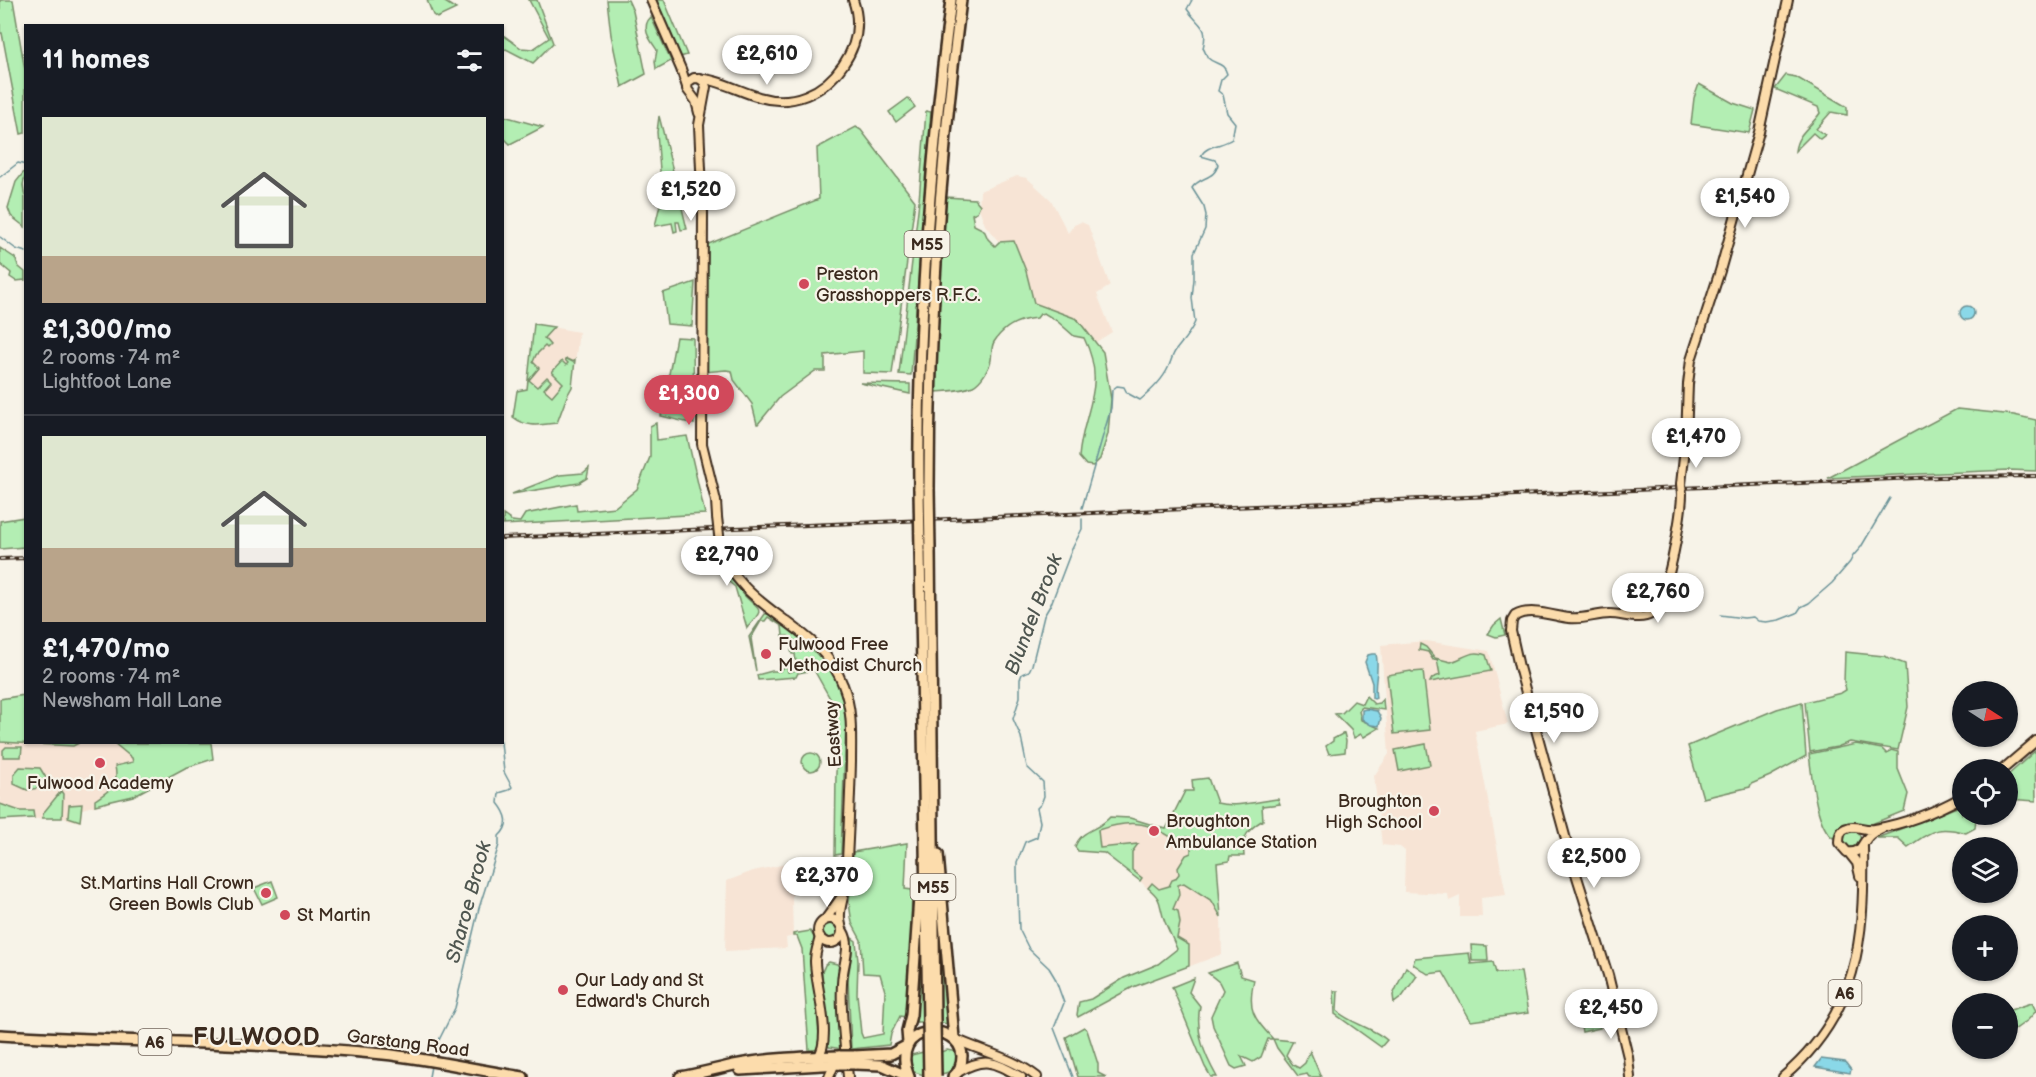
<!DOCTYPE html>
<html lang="en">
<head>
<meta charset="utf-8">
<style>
	:root { --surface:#171b24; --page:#20242c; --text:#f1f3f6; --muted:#9ea1a6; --line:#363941; --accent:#d1495b }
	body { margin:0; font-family:"Balsamiq Sans",sans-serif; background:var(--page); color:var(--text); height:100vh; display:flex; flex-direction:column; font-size:22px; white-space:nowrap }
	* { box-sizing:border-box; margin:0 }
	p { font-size:20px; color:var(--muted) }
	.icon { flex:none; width:33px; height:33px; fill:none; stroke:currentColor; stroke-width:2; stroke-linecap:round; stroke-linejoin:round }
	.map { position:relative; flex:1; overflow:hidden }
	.drawer { position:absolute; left:24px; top:24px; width:480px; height:720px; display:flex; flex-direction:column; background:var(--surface); border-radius:0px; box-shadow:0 2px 4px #0004 }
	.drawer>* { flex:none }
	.needle { width:39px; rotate:102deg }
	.controls { position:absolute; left:1952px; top:681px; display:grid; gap:12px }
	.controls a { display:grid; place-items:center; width:66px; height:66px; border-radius:50%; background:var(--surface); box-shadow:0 2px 4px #0004; font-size:30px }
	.price { position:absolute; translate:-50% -51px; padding:0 14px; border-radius:21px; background:#fff; color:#222; font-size:20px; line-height:39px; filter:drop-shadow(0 2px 3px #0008) }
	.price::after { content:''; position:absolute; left:50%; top:36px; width:18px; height:14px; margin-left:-9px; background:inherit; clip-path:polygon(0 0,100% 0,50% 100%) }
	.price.active { background:var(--accent); color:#fff }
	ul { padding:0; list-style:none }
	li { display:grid; align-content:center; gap:12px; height:318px; padding:0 18px }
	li+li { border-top:2px solid var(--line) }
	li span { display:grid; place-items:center; height:186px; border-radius:0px; color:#555 }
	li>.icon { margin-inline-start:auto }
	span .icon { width:108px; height:108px; fill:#fffc; stroke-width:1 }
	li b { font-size:26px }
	h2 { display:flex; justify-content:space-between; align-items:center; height:72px; padding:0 18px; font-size:26px }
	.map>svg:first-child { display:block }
	.built { fill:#f7e4d5 }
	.green { fill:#b3eeb3; stroke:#778c68; stroke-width:1.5 }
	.water { fill:#8ad8e8; stroke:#6a9297; stroke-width:1.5 }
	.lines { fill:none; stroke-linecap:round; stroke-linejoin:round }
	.stream { stroke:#6a9297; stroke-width:1.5 }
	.major-casing { stroke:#3b2a1e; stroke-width:12 }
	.highway-casing { stroke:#3b2a1e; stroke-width:14 }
	.major { stroke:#fcdcac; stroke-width:8 }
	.highway { stroke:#fcdcac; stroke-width:9 }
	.rail-casing { stroke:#3b2a1e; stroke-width:4 }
	.rail { stroke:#f7f3e8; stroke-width:1.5; stroke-dasharray:4.5; stroke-linecap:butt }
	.major-bridge-casing { stroke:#3b2a1e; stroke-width:12; stroke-linecap:butt }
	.highway-bridge-casing { stroke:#3b2a1e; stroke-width:14; stroke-linecap:butt }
	.major-bridge { stroke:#fcdcac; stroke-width:8 }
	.highway-bridge { stroke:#fcdcac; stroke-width:9 }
	.poi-dot { fill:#d1495b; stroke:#f7f3e8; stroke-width:2 }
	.labels { text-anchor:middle; stroke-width:4.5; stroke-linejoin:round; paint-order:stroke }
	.shield { fill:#f7f3e8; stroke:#73665b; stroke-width:1.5 }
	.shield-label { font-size:16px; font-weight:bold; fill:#3b2a1e }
	.poi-label { font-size:18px; fill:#3b2a1e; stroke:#f7f3e8; text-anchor:start }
	.street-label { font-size:18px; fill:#3b2a1e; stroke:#f7f3e8 }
	.water-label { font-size:20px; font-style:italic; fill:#4f5650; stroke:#f7f3e8 }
	.district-label { font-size:24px; font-weight:bold; letter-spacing:1.5px; fill:#3b2a1e; stroke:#f7f3e8 }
</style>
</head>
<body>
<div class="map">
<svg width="2036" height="1077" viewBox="0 0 2036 1077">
	<rect width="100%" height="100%" fill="#f7f3e8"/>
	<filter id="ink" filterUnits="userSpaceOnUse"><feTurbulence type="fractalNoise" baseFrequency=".0167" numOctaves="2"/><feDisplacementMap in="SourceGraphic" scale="12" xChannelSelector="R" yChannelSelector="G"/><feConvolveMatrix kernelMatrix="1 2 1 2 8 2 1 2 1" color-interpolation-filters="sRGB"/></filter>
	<g filter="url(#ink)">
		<g class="built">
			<polygon points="1017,176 1027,178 1051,200 1068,233 1074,225 1081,222 1088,225 1110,286 1097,294 1112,332 1096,342 1077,319 1034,303 1026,271 1013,241 999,242 985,225 979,208 980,191"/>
			<polygon points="534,324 579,332 572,387 567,396 557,423 536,426 519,422 513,417 517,391 527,389"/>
			<polygon points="1426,641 1489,651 1508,724 1475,731 1506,895 1481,898 1482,917 1460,917 1460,896 1449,901 1448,894 1404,892 1405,851 1400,847 1382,845 1374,776 1389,754 1381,645"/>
			<polygon points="25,695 26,742 211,743 213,759 185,768 133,796 82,809 81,822 62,818 0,820 0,699"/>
			<polygon points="1128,824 1150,825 1166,833 1180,844 1187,837 1193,840 1191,842 1192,854 1205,895 1212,901 1221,918 1222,954 1185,968 1165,921 1161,902 1140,881 1142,878 1132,870 1132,852 1138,845 1100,848 1098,830 1114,825"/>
			<polygon points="791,863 793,936 786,938 787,948 725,951 727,881 753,871"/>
		</g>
		<g class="green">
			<polygon points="0,0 13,0 25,70 25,133 21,134 2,33 0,33"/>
			<polygon points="427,0 442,0 456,9 437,18 433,15"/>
			<polygon points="529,0 537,0 553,43 533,63 506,49 503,50 503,35 521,48 533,49 549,38"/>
			<polygon points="607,0 628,0 633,11 646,74 622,87 611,35"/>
			<polygon points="656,0 664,0 687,55 680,57"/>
			<path d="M651,17L671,61L656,69L655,61L657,50C650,40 640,27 651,17Z"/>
			<path d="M1786,75L1796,77L1847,107V115L1831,112L1816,129L1825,135L1820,139L1813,133L1795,151C1797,133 1811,127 1820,113L1818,107L1775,89Z"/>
			<polygon points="1699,84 1733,103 1755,110 1749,133 1691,124 1694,98"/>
			<polygon points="908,98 915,107 896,122 889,112"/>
			<polygon points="926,111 931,112 911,375 899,374 919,201"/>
			<polygon points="503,116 504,116 543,127 510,144 503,137"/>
			<polygon points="659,116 674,175 695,173 697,204 681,204 687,229 681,230 679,222 676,222 677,231 674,232 672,223 655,226 662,196 657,132"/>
			<polygon points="856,127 861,130 915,201 892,374 863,373 863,351 825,355 825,371 815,371 780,397 758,424 757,424 752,404 734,380 732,371 726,370 704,372 706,245 819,199 817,148"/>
			<polygon points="24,172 26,172 23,185 25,198 25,227 11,216 8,208 16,182"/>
			<path d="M946,197L975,199L980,205L977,212L972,214L974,225L984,230L988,239L995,246L999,242L1014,241L1026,271L1034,303L1077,319L1103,352L1111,399L1108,434L1100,459L1093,466L1086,465L1079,457C1083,409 1108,387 1084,338L1074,336L1057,321L1044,313L1040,314L1037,318C1020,319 1004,326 994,342C991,347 992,354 991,360C989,369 981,382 973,386C962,391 947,391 936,392L937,328Z"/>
			<polygon points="0,248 15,258 19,267 25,272 25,280 16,281 10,277 11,273 0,264"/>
			<polygon points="695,282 692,326 667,324 663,293"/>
			<path d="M534,324L554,327L544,338L550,345L547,348L545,346L536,355L533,362L539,368L529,380L537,387L547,377L551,381L544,389L552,396L563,383L552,372L562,361L566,365L568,363L565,360L567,359L573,362L575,360L572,387L567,396L557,423C540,425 527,428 513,417L517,391L527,389Z"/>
			<polygon points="676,337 693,338 694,424 661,416"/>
			<polygon points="860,383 910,384 910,394"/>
			<polygon points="1957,409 2014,415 2036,420 2036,471 2009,470 1828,478"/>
			<polygon points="656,423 657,440 687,436 705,514 503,525 503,515 512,521 520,522 525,514 576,504 577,511 615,507 637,489 650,457 650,426"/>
			<polygon points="589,468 587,478 579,483 512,494 560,475 583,473"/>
			<polygon points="25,517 25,547 0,549 0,521"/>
			<path d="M728,577H730C735,583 740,590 745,596C760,612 766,607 747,628L735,587L729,582Z"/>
			<path d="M765,614H769C811,643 843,667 846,722L841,854L835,855L836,773L839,735L833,722L832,702L814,670L798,673L796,677L758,680L757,675L772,671H780L783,668H787L788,672L797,670L795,654H792L791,650L794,649L793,640L789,639L788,636H783L782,626L768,617L765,621H761L751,638L756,671L749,637Z"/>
			<polygon points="1501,619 1505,635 1496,637 1488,634 1494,625"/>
			<path d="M1420,644L1426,647L1435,658L1451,662C1464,658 1472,649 1486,655L1491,671L1430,682L1432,678L1440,675L1437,659L1433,660L1428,652L1419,650Z"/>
			<polygon points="1845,652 1884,656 1905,664 1908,707 1898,750 1850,742 1837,747 1810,752 1805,702 1841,693 1846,690 1844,682"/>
			<polygon points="1411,671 1412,672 1423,671 1430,730 1394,734 1387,675"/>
			<polygon points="25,695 26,742 79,743 73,746 0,742 0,699"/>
			<polygon points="1366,696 1374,704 1379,703 1383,699 1384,710 1362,707 1359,711 1361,720 1379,728 1364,737 1361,734 1354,738 1351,730 1335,714 1342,713 1354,701 1362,704"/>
			<polygon points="1802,702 1806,756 1770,776 1751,784 1750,787 1703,798 1688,746 1777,709"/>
			<polygon points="1344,733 1346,741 1345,752 1329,754 1326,746 1333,741 1333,739"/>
			<path d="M114,743H211L213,759L185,768L133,796L95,805V800C111,789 119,786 115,766L133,762L132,758Z"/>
			<polygon points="1426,744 1430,765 1399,771 1395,750"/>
			<path d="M1856,744L1882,749L1887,754L1891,750L1898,752V769L1908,794L1904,811L1857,830L1862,841L1858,848L1850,849L1842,842L1843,835L1833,838C1815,825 1812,775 1809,754Z"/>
			<polygon points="6,747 22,747 21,757 3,757 3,750"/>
			<polygon points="2035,751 2036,801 2007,799 2007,776"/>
			<circle cx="811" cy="762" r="9"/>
			<polygon points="20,767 40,768 51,786 27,790 14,784 14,774"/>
			<path d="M1208,778L1217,803C1235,808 1260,801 1278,799L1280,804L1262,806L1263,820C1247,830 1242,836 1244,856H1230L1229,861L1217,863L1221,917L1212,901L1184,883L1178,885L1179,895L1173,909L1178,911L1180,923L1177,938L1189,945V966L1133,987L1078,1017L1077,1015L1079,1002L1091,999L1124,978L1158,964L1177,949C1173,940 1169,931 1165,922C1158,905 1164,901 1148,888L1152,883L1159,889L1169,886L1172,880L1175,879L1179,874L1178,868L1186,855L1191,853V842L1193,840L1187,837L1181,844C1151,822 1133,818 1098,830L1100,848L1138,844L1132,852V870L1142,878L1140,881L1104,853L1078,851L1075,847C1081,829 1098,831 1110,817L1130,818L1166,829L1185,791H1193L1192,780Z"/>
			<polygon points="61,791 63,794 62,818 42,818 44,812"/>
			<polygon points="0,804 20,811 33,811 34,818 0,820"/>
			<polygon points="82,804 80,821 68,817 69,805"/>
			<path d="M1962,805V814L1980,815L1976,818L1975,828L1966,833C1936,825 1932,831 1908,847L1898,838H1877Z"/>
			<polygon points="907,843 905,889 912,890 909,997 905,1017 900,1016 891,1034 889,1045 851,1049 848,978 852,953 852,938 856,941 858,961 857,994 861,1033 863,1038 883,1034 885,991 880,974 863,973 861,940 852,923 849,903 853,852"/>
			<polygon points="272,881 278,897 262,904 254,888"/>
			<polygon points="922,895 923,1022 913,1022"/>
			<polygon points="940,917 951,1025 939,1022"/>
			<circle cx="831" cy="931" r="9"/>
			<polygon points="810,931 815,938 812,954 820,1046 816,1050 809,1050 802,949 797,936 793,936 793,934"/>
			<polygon points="1471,945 1487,946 1488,961 1472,961"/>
			<polygon points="1469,953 1471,964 1493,962 1496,973 1521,972 1528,1013 1471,1021 1443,972 1428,974 1413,964 1415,958"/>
			<polygon points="829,962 837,964 840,968 843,1049 829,1047 827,1042 822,972 825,965"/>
			<path d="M1237,963L1241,976L1254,980C1247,1010 1253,1017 1273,1039L1293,1041L1286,1055L1293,1065L1299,1068L1305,1063L1310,1051L1321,1077H1309L1307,1074L1298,1076L1277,1048L1273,1039H1268L1261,1057L1253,1062L1241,1056L1246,1066L1236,1069L1231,1066L1213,1026L1211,1016L1223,990L1219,982L1208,973Z"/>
			<polygon points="1406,967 1417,976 1402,997 1394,1003 1393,995"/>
			<path d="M1194,978L1189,992L1200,1006C1195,1032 1204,1054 1217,1077H1211L1205,1067L1172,987Z"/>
			<path d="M1334,991H1338L1337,1011C1351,1024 1372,1027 1387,1040L1381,1047L1335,1014Z"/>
			<polygon points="2032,1003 2036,1011 2028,1020 2007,1035 2007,1011"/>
			<polygon points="1596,1011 1600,1028 1582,1032 1578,1014"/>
			<polygon points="1084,1027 1087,1030 1098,1064 1098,1073 1106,1077 1078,1077 1066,1037"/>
			<path d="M947,1050L957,1052C958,1065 954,1073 940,1074V1052Z"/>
			<polygon points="923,1052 924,1075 914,1072 908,1056"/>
		</g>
		<g class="water">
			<circle cx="1967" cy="313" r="7"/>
			<path d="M1372,654H1376C1380,670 1373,684 1376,698L1374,699L1372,698V683L1365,662L1368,655Z"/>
			<polygon points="1366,709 1377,711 1381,718 1379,726 1371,725 1362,719 1362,710"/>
			<polygon points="1821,1059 1845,1062 1851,1070 1850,1073 1815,1067"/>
		</g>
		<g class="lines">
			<g class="stream">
				<polyline points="0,177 18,163 26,165"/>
				<polyline points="0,237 16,249 26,252"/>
				<path d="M1082,508L1111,408L1112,390L1117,386L1124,387L1127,393L1140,400C1151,391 1162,381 1168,368C1171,362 1172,355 1176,350C1183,341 1191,332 1195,322L1192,298L1194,279V253L1205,229L1206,215L1204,207L1192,188C1200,176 1215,180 1218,164L1215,160L1201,156C1206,145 1222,146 1232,139L1235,123L1227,113L1223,95L1218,91L1221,80L1227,74C1224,62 1215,65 1208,58C1206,55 1205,51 1203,48C1209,25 1199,27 1187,9L1192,0"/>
				<polyline points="1720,615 1744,618 1753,617 1758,621 1766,622 1779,620 1797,613 1801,607 1809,603 1832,583 1850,562 1853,556 1861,547 1890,498"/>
				<path d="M434,1056L437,1044L455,1008L479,908L499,845V836C511,825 507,814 498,803L499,793L509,790L512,787L504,772L501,742"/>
				<polyline points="429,1077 431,1066"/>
				<polyline points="1073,1077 1054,1028 1064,1003 1055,978 1049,968 1029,949 1019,929 1017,871 1017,862 1025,842 1037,837 1040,822 1037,808 1041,804 1044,796 1043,782 1027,767 1021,737 1013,719 1020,697 1020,679 1022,674 1029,671 1032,665 1044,616 1051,604 1072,549 1082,529 1082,519"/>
			</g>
			<g class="major-casing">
				<g id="major">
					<polyline points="651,0 681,69 687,87"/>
					<polyline points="699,78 704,82 706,87 699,125 703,213 702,444 716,501 717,517"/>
					<path d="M699,113L696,101L687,89L688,82L694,78C716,78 738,91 759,97C792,107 824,93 843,65C857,45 861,23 853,0"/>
					<polyline points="1681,484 1686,439 1688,384 1691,360 1720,271 1759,132 1788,0"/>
					<path d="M720,544C738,612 820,622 843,685C853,710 851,736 851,762C850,802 848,841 846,880C845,896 837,910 841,925"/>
					<polyline points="2002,770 2036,741"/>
					<path d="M1882,828C1878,830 1873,832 1869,836C1861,844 1862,854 1847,852L1839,843C1839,836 1840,830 1847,828C1855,824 1865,831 1874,829C1904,824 1935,812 1962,797"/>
					<polyline points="1849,853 1857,863 1860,876"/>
					<circle cx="830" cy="931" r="12"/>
					<polyline points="825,920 840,899"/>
					<path d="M843,931C851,944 845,959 843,973C839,1002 845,1046 848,1077"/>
					<path d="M955,1039C983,1052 1013,1058 1037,1077"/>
					<path d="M818,1057C833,1038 815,984 815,961C815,953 818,945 820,937"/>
					<path d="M958,1072C985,1056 994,1062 1021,1077"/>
					<polyline points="829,1077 834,1065"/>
					<path d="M1630,1077L1628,1057L1608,975L1571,858L1519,667L1511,631L1512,621L1515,616C1530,607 1553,616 1569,618C1583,620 1596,614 1610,614C1623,614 1640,621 1651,614C1667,605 1682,514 1682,494"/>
					<path d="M1783,1077C1858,1014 1865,939 1863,847"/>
				</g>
			</g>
			<g class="highway-casing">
				<g id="highway">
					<path d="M919,489C917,325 930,162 951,0"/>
					<path d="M929,489C929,325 940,162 961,0"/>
					<polyline points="920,550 928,1022"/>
					<polyline points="930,550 935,1022"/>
					<polyline points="938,854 954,1038"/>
					<path d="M0,1035C128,1042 256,1042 383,1054C430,1059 476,1070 523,1077"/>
					<polyline points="908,1043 907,1031 911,1015 920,882"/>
					<polyline points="854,1056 891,1054 906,1046"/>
					<polyline points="854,1064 882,1065 909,1077"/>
					<polyline points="740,1070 839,1064"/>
					<path d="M680,1077C698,1074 716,1069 734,1065C768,1058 805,1057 840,1056"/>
					<path d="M909,1077C887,1022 960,1020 962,1056C962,1064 959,1072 953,1077"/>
				</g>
			</g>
			<use href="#major" class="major"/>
			<use href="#highway" class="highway"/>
			<g class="rail-casing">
				<g id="rail">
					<polyline points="502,538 1940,477 2036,476"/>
					<polyline points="0,559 26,558"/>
				</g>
			</g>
			<use href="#rail" class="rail"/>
			<g class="major-bridge-casing">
				<g id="major-bridge">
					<polyline points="1681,484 1682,494"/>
					<polyline points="717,517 720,544"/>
				</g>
			</g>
			<g class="highway-bridge-casing">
				<g id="highway-bridge">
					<polyline points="919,489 920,550"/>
					<polyline points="929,489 930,550"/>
					<polyline points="928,1022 929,1077"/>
					<polyline points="935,1022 936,1077"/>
					<polyline points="840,1056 854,1056"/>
					<polyline points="839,1064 854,1064"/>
				</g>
			</g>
			<use href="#major-bridge" class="major-bridge"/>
			<use href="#highway-bridge" class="highway-bridge"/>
		</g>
	</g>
	<g class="poi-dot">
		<circle cx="804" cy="284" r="6"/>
		<circle cx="766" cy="654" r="6"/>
		<circle cx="100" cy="763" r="6"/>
		<circle cx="1434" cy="811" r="6"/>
		<circle cx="1154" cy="831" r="6"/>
		<circle cx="266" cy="893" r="6"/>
		<circle cx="285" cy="915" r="6"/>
		<circle cx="563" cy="990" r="6"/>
	</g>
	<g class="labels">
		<g class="shield">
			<rect x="904.5" y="231" width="45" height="26" rx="4.5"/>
			<rect x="910.5" y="874" width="45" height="26" rx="4.5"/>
			<rect x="1828.5" y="980" width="33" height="26" rx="4.5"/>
			<rect x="138.5" y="1029" width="33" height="26" rx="4.5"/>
		</g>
		<g class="shield-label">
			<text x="927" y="250">M55</text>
			<text x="933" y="893">M55</text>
			<text x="1845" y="999">A6</text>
			<text x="155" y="1048">A6</text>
		</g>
		<g class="poi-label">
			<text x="816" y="280">Preston<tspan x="816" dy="21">Grasshoppers R.F.C.</tspan></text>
			<text x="778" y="650">Fulwood Free<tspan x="778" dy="21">Methodist Church</tspan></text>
			<text x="100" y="789" text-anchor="middle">Fulwood Academy</text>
			<text x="1422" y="807" text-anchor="end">Broughton<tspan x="1422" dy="21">High School</tspan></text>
			<text x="1166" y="827">Broughton<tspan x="1166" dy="21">Ambulance Station</tspan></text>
			<text x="254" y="889" text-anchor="end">St.Martins Hall Crown<tspan x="254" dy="21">Green Bowls Club</tspan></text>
			<text x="297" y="921">St Martin</text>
			<text x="575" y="986">Our Lady and St<tspan x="575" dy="21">Edward's Church</tspan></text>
		</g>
		<g class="street-label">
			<text transform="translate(833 734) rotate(-94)" y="6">Eastway</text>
			<text transform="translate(408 1043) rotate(7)" y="6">Garstang Road</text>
		</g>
		<g class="water-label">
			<text transform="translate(1033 614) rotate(-69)" y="7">Blundel Brook</text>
			<text transform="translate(468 902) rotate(-75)" y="7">Sharoe Brook</text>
		</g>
		<g class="district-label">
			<text x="257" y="1045">FULWOOD</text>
		</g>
	</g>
</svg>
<div class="controls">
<a><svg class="needle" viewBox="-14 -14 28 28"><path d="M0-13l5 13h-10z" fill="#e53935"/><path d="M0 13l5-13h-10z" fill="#9ea1a6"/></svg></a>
<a><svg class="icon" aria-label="locate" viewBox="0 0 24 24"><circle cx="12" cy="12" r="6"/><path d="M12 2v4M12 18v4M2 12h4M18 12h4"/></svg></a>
<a><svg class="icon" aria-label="layers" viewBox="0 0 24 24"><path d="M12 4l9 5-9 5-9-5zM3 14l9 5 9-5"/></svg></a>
<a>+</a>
<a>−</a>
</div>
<b class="price" style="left:767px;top:86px">£2,610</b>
<b class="price" style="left:691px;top:222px">£1,520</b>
<b class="price" style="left:1745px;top:229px">£1,540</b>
<b class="price active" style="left:689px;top:426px">£1,300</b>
<b class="price" style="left:1696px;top:469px">£1,470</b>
<b class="price" style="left:727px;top:587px">£2,790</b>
<b class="price" style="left:1658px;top:624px">£2,760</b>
<b class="price" style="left:1554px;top:744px">£1,590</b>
<b class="price" style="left:1594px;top:889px">£2,500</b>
<b class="price" style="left:827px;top:908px">£2,370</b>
<b class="price" style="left:1611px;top:1040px">£2,450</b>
<section class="drawer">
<h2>11 homes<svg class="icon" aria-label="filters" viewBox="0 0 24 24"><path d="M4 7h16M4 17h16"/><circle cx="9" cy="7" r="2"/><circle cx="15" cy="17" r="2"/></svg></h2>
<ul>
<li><span style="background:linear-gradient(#dfe7d0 75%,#b9a48a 0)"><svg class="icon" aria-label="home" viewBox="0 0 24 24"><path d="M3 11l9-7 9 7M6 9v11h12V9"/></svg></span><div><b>£1,300/mo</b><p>2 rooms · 74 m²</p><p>Lightfoot Lane</p></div></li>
<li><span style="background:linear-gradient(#dfe7d0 60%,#b9a48a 0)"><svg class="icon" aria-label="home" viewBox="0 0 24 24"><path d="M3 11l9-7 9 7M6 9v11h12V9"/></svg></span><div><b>£1,470/mo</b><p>2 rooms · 74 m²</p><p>Newsham Hall Lane</p></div></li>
</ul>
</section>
</div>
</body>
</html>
